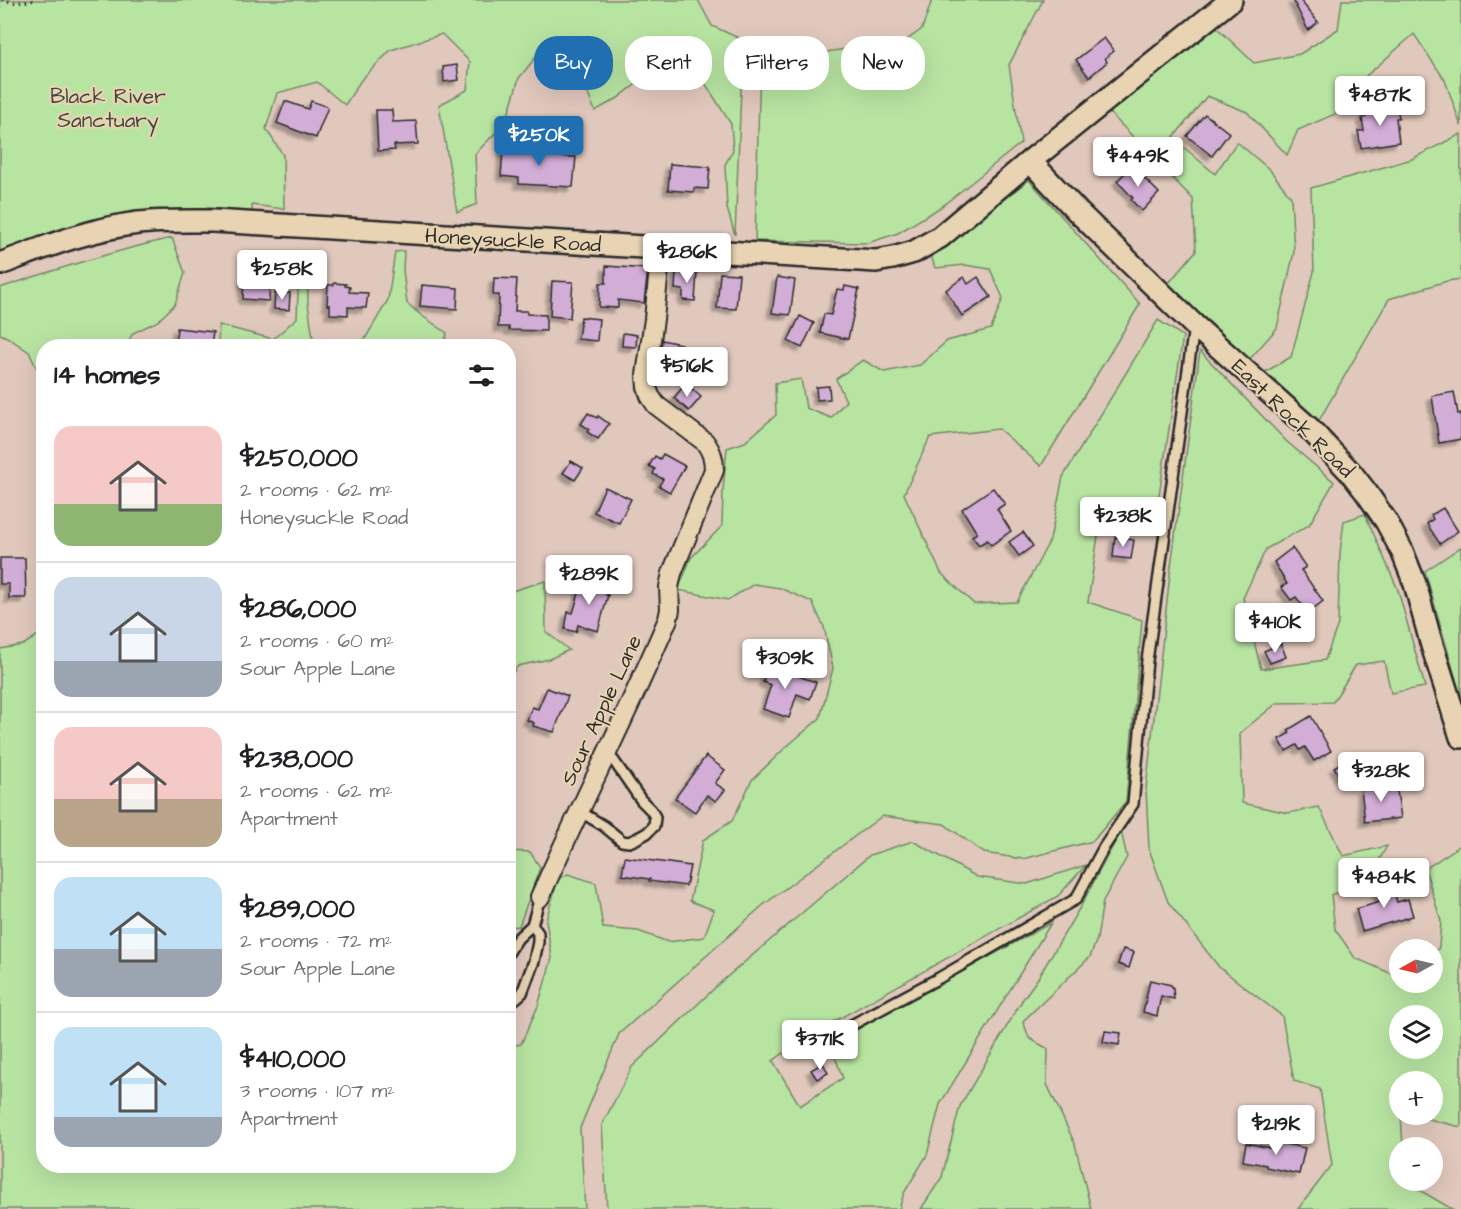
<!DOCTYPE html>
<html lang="en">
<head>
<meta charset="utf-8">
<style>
	:root { --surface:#fff; --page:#f6f6f6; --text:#202124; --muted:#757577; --line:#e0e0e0; --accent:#1f6fb2 }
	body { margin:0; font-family:"Architects Daughter",sans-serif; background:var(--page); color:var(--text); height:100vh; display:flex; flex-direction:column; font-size:22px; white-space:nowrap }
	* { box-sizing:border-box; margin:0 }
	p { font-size:20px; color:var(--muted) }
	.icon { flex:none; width:33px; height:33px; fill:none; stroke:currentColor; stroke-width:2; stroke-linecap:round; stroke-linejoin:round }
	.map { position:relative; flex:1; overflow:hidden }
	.side { position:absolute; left:36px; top:339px; width:480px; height:834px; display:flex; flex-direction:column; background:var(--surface); border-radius:24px; box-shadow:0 6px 24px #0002 }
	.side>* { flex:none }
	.top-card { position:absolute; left:534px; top:36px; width:570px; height:54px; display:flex; gap:12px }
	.needle { width:39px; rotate:262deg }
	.controls { position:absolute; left:1389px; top:939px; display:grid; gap:12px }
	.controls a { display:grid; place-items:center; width:54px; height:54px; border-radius:50%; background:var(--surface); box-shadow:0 6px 24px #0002; font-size:30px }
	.price { position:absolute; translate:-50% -51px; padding:0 14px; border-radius:6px; background:#fff; color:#222; font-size:20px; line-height:39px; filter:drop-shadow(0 2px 3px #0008) }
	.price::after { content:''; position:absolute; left:50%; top:36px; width:18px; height:14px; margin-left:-9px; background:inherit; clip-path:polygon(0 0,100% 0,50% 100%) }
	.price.active { background:var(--accent); color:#fff }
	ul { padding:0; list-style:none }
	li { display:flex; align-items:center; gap:18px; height:150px; padding:0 18px }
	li+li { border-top:2px solid var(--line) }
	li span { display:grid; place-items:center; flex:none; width:168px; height:120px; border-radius:18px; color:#555 }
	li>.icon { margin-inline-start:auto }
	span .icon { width:72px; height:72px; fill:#fffc; stroke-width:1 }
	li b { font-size:26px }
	h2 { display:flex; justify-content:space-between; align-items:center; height:72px; padding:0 18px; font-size:26px }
	.chip { padding:0 21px; border-radius:24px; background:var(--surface); box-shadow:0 6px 24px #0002; font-size:21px; line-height:54px }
	.chip.active { background:var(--accent); color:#fff }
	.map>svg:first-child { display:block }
	.green { fill:#b8e4a2; stroke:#728866; stroke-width:1.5; fill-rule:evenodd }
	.building { fill:#d2add6; stroke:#2b2b2b; stroke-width:1.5; filter:url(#shadow) }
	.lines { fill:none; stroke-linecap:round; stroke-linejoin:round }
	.service-casing { stroke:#2b2b2b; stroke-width:14 }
	.minor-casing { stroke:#2b2b2b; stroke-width:22 }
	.tertiary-casing { stroke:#2b2b2b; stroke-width:26 }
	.path { stroke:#2b2b2b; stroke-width:3; stroke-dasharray:1.5 4.5; stroke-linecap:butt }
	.service { stroke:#e8d3b2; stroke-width:9 }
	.minor { stroke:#e8d3b2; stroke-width:18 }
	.tertiary { stroke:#e8d3b2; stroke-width:21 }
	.labels { text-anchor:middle; stroke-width:4.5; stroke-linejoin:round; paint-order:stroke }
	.park-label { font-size:21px; fill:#40473d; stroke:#e8d3b2 }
	.street-label { font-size:21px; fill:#2b2b2b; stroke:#e8d3b2 }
</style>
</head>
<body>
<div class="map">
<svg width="1461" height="1209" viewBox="0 0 1461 1209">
	<defs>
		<filter id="shadow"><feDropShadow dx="-4.5" dy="4.5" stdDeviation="1.5" flood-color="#0004"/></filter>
	</defs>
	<rect width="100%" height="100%" fill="#e1c8bd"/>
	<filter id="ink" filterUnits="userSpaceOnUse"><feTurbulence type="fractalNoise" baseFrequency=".0167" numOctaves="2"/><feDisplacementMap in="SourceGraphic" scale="12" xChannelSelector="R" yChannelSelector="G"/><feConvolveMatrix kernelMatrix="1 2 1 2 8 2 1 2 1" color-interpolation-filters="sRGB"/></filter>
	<g filter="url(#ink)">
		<g class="green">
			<polygon points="0,0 698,0 712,26 743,40 735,235 727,208 725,165 733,150 731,124 695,67 657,68 618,98 595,111 578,70 540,52 519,78 506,122 475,154 477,204 457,212 439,105 467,90 470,62 442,34 391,50 361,80 345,105 317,82 277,93 266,129 283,155 284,209 252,205 252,212 210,208 169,210 118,215 68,229 26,242 0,252"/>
			<polygon points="932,0 1043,0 1009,65 1021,143 941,207 898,233 868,243 755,241 760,62 866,46 904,42 922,29"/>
			<polygon points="1342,0 1461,0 1461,126 1445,80 1414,34 1366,76 1342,111 1298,130 1287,155 1247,112 1207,96 1173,138 1215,174 1237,142 1270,170 1291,197 1294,252 1277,328 1249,360 1168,284 1196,251 1193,199 1108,111 1214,25 1254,63 1300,54 1338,29"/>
			<polygon points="1461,134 1461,279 1447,281 1389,299 1318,422 1265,372 1291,357 1314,272 1311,188 1412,159"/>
			<polygon points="1029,180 1140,304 1041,466 999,429 930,437 904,494 941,573 974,604 1017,602 1050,540 1063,477 1158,320 1183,336 1157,508 1101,516 1088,602 1142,620 1126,801 1093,841 1023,859 984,853 944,824 882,816 762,906 619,1034 580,1128 585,1209 0,1209 0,649 23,645 43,632 44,1166 508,1166 509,1046 521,1044 538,1006 552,958 546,920 558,879 568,874 596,883 603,928 638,931 668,942 704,937 714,910 690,901 703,840 732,821 752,780 785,748 820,718 833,668 824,627 812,602 780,588 754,584 728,600 678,590 691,558 722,526 723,490 727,448 745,442 776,415 775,383 801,379 806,408 831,418 846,401 836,379 863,360 884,372 920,365 947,341 991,329 1003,298 990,269 965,265 935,268 931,255"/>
			<path d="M172,238L185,273L175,304L158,321L133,333L126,346H44L43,382L29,352L7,337L0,334V288C57,269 113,251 172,238Z"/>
			<polygon points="404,251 403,270 407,303 421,315 447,333 444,346 349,346 365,339 388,300 395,252"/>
			<polygon points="307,263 308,303 313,339 323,346 218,346 219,325 273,339 297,318 299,268"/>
			<path d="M1200,351L1286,441L1334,482L1309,525L1266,549L1243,598L1261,669L1325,660L1338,624L1340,553L1344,521L1365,514L1398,590L1425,687L1391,693L1384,661L1356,665L1333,702L1277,703L1240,733L1242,803L1288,813L1319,807L1343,856L1387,846L1369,878L1331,895L1335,929L1355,958L1392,974L1399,972L1400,982H1432L1433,957L1439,947L1441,921L1425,869L1461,845V1127L1412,1115L1432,1114V1082H1400V1114L1401,1115L1403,1147L1400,1148V1180L1404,1181L1452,1209H1298L1332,1165L1320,1089L1294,1081L1282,1016L1219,967L1168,902L1149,849L1146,789L1170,574ZM1400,1016H1432V1048H1400Z"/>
			<polygon points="1461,547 1461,697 1425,571"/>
			<polygon points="545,581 546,632 569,650 549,659 518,666 509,678 509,594 515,590"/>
			<polygon points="1121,831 1127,857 1103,901 1097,939 1090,957 1023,1021 1029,1038 1048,1049 1047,1084 1075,1144 1091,1209 921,1209 942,1177 960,1106 1023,999 1038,978 1082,904"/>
			<polygon points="913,841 977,877 1027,884 1086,865 1058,896 801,1040 773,1061 800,1106 843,1078 830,1044 1051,923 940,1104 927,1155 904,1193 899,1209 607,1209 602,1125 632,1067 720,983 870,855"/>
			<polygon points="508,851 530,852 540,867 519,926 509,927"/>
		</g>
		<g class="building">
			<polygon points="1293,0 1300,0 1318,22 1308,30"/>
			<polygon points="1104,38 1114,51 1105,58 1107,62 1089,77 1076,60"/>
			<polygon points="457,65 459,80 444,82 443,67"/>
			<polygon points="285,101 308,109 311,101 328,107 316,138 277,123"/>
			<polygon points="1397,106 1399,118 1396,118 1399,142 1361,148 1358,131 1364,131 1362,118 1366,117 1365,109"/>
			<polygon points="376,110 392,110 393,122 416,121 418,144 394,145 395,150 378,151"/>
			<polygon points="1205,114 1229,133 1212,156 1187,136"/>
			<polygon points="518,144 553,147 552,156 576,157 573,187 519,184 519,178 501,176 503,151 517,152"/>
			<polygon points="670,164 710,167 708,189 694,188 694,192 668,190"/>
			<polygon points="1132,166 1159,193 1142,211 1131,200 1133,198 1117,181"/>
			<polygon points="606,266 648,269 644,303 618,300 618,308 599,307 600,283 606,283"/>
			<polygon points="679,269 697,271 695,301 683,300 683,290 675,289 676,273 679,273"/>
			<polygon points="720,273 739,274 736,309 717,308"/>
			<polygon points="777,277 795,280 790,315 772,313"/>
			<polygon points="964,277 968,284 978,277 991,297 962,316 946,290"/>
			<polygon points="494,278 517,279 515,311 527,311 527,314 546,315 546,331 509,330 509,327 498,327 499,295 493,295"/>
			<polygon points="244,279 270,281 269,301 243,299"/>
			<polygon points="552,281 573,282 570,318 550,316"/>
			<polygon points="334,283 346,284 345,286 350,287 349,292 368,293 366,308 348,307 348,315 330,314 330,305 327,305 328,285 334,285"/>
			<polygon points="422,285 458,288 457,309 420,306"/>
			<polygon points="845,286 859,289 848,339 820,333 824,314 831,315 837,289 844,290"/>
			<polygon points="275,293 290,293 289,310 274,309"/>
			<polygon points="800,316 814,323 802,348 788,341"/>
			<polygon points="581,317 599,319 597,341 578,339"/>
			<polygon points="177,328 213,332 211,346 175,346"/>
			<polygon points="623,333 637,335 636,347 622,346"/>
			<polygon points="662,340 681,344 678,359 660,356"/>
			<polygon points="829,386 830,399 817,400 816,387"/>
			<polygon points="682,388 692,389 701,397 689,411 674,398"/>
			<polygon points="1454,392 1458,414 1461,413 1461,439 1439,443 1432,396"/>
			<polygon points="588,413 597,418 598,416 609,424 598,439 587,432 589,429 581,424"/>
			<polygon points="663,454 685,466 670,492 659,486 663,479 653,474 655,469 649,466 655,456 660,459"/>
			<polygon points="571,461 583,468 575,480 563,473"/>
			<polygon points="605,487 631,499 619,523 594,512"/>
			<polygon points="993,488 1005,504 997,509 1011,531 991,545 987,540 979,545 972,536 977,533 962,509"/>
			<polygon points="1443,508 1458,531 1440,544 1427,524 1433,519 1431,515"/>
			<polygon points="1023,532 1033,546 1019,556 1009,542"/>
			<polygon points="1115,537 1134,540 1131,559 1113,557"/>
			<polygon points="1292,548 1306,567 1301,570 1323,601 1308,613 1296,597 1291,600 1281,587 1287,584 1274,562"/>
			<polygon points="0,558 25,558 26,598 9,598 9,584 0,584"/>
			<polygon points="590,578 610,583 606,595 608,595 598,631 578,625 576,632 565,629 568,612 573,613 582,584 587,585"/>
			<polygon points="1281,644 1286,657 1270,663 1264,651"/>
			<polygon points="769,662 790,669 789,673 816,682 810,699 797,694 789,718 763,709 771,685 763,682"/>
			<polygon points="547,688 568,696 554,732 533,726 534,723 527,720 532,707 538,709"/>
			<polygon points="1311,716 1331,751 1314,761 1305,747 1300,750 1297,745 1286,751 1279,739 1290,733 1288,730"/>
			<polygon points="1355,755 1364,770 1343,782 1334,767"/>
			<polygon points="706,756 725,770 715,783 725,790 716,801 707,795 695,812 675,798"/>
			<polygon points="1396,784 1401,818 1365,822 1361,789"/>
			<polygon points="625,857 690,866 686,886 649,881 650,879 622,875"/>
			<polygon points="1391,882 1397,902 1408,899 1413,916 1362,931 1356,909 1380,902 1376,891 1378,891 1377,886"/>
			<polygon points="1123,949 1134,952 1129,968 1118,964"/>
			<polygon points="1150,980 1171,985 1173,988 1174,999 1161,996 1157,1016 1143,1012"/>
			<polygon points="1105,1031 1121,1033 1119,1045 1103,1042"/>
			<polygon points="823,1063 828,1073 817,1079 811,1070"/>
			<polygon points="1271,1141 1305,1148 1299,1174 1266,1167 1266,1165 1243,1161 1246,1143 1270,1148"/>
		</g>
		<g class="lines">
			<g class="service-casing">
				<g id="service">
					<polyline points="579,811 604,826 622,841 629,842 636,839 647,833 654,826 655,817 651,810 641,800 614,761 607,754"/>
					<polyline points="508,953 518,938 532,925 540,897"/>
					<polyline points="508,998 515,999 522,993 534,961 538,942 538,933 532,925"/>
					<polyline points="805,1050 939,978 1076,899 1104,847 1133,804 1147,661 1194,327"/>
				</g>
			</g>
			<g class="minor-casing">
				<path id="minor" d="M540,897C581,804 628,713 668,619L670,610L669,587L672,573L714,470C714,459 712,452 705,442L656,405L650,396L647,387L646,375L654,319L661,249"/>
			</g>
			<g class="tertiary-casing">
				<g id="tertiary">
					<polyline points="1030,161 1078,212 1194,325 1309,428 1352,474 1366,492 1386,521 1402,551 1415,584 1431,642 1461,737"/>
					<path d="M0,264C45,247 90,229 138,223C163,220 188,221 213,221L876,261L893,258L914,252L940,237L1030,161L1231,0"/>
				</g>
			</g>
			<polyline class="path" points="2,0 17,3 36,0"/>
			<use href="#service" class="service"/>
			<use href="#minor" class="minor"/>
			<use href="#tertiary" class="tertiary"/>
		</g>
	</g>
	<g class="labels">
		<g class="park-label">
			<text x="108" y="103">Black River<tspan x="108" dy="24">Sanctuary</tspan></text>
		</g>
		<g class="street-label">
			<text transform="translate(513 240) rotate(3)" y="7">Honeysuckle Road</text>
			<text transform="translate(1293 418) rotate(44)" y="7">East Rock Road</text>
			<text transform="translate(601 710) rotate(-65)" y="7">Sour Apple Lane</text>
		</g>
	</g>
</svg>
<div class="controls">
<a><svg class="needle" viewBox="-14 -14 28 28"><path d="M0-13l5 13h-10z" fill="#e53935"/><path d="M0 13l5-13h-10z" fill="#757577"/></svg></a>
<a><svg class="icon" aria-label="layers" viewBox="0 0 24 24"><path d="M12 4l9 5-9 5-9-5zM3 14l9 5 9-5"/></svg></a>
<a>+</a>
<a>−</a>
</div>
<b class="price" style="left:1380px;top:127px">$487K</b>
<b class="price active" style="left:539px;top:167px">$250K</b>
<b class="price" style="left:1138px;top:188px">$449K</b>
<b class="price" style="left:687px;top:284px">$286K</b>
<b class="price" style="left:282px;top:301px">$258K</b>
<b class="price" style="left:687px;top:398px">$516K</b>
<b class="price" style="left:1123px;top:548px">$238K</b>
<b class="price" style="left:589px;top:606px">$289K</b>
<b class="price" style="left:1275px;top:654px">$410K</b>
<b class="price" style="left:785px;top:690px">$309K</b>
<b class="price" style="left:1381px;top:803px">$328K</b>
<b class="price" style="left:1384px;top:909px">$484K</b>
<b class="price" style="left:820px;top:1071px">$371K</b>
<b class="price" style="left:1276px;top:1156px">$219K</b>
<div class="top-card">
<a class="chip active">Buy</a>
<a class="chip">Rent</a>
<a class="chip">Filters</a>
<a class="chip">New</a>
</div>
<section class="side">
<h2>14 homes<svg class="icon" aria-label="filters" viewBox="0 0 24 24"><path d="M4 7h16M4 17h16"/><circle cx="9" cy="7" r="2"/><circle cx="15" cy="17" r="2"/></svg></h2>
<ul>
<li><span style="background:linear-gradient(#f6c9c9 65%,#8fb573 0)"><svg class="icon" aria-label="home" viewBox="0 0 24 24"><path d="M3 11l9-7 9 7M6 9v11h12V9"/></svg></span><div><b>$250,000</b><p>2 rooms · 62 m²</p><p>Honeysuckle Road</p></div></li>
<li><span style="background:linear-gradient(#c9d6e8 70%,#9aa5b1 0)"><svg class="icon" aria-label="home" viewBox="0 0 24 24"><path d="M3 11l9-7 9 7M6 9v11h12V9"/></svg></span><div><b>$286,000</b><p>2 rooms · 60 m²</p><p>Sour Apple Lane</p></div></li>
<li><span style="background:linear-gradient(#f6c9c9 60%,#b9a48a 0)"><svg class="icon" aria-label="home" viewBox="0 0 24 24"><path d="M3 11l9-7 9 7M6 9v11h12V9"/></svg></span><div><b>$238,000</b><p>2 rooms · 62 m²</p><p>Apartment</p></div></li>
<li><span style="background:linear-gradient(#bfe0f5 60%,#9aa5b1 0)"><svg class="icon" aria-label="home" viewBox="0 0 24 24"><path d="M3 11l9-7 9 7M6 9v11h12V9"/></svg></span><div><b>$289,000</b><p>2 rooms · 72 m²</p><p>Sour Apple Lane</p></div></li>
<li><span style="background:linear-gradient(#bfe0f5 75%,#9aa5b1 0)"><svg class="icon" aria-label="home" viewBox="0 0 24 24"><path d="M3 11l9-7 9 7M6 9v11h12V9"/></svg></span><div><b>$410,000</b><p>3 rooms · 107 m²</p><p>Apartment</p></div></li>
</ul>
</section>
</div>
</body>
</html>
